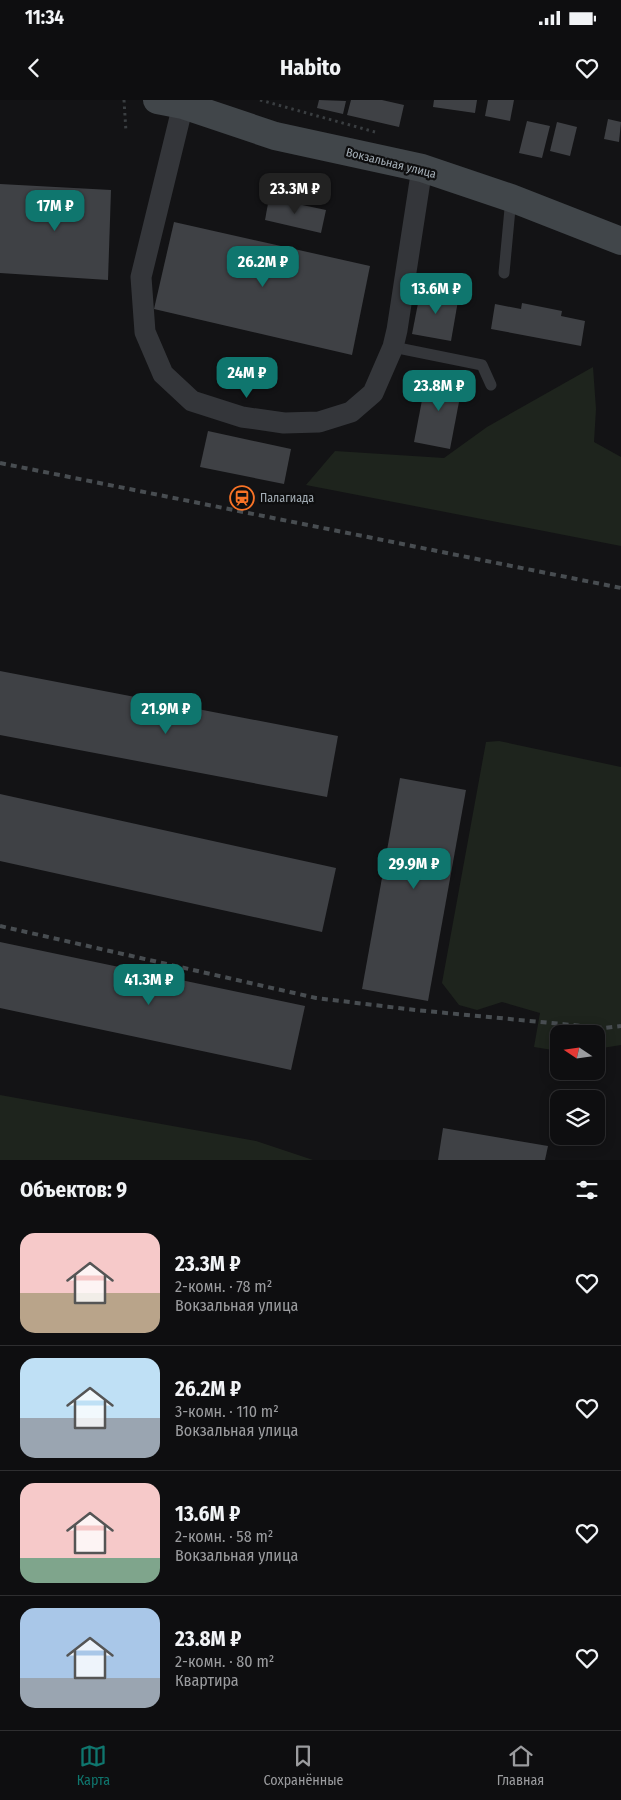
<!DOCTYPE html>
<html lang="ru">
<head>
<meta charset="utf-8">
<style>
	:root { --surface:#0e0e10; --page:#1c1c1e; --text:#f1f3f6; --muted:#9b9c9f; --line:#2e2e30; --accent:#0f766e }
	body { margin:0; font-family:"Fira Sans Condensed",sans-serif; background:var(--page); color:var(--text); height:100vh; display:flex; flex-direction:column; font-size:19px; white-space:nowrap }
	* { box-sizing:border-box; margin:0 }
	p { font-size:16px; color:var(--muted) }
	.icon { flex:none; width:28px; height:28px; fill:none; stroke:currentColor; stroke-width:2; stroke-linecap:round; stroke-linejoin:round }
	.map { position:relative; height:1060px; overflow:hidden }
	.panel { display:flex; flex-direction:column; background:var(--surface); flex:1 }
	.panel>* { flex:none }
	.needle { width:32px; rotate:283deg }
	.tools { position:absolute; left:550px; top:925px; display:grid; gap:10px }
	.tools a { display:grid; place-items:center; width:55px; height:55px; border-radius:10px; background:var(--surface); box-shadow:0 2px 12px #0003,0 0 0 1px var(--line); font-size:25px }
	.price { position:absolute; translate:-50% -42px; padding:0 11px; border-radius:10px; background:var(--accent); color:#fff; font-size:16px; line-height:32px; filter:drop-shadow(0 1px 2px #0008) }
	.price::after { content:''; position:absolute; left:50%; top:30px; width:15px; height:11px; margin-left:-8px; background:inherit; clip-path:polygon(0 0,100% 0,50% 100%) }
	.price.current { background:#222; color:#fff }
	ul { padding:0; list-style:none }
	li { display:flex; align-items:center; gap:15px; height:125px; padding:0 20px }
	li+li { border-top:1px solid var(--line) }
	li span { display:grid; place-items:center; flex:none; width:140px; height:100px; border-radius:15px; color:#555 }
	li>.icon { margin-inline-start:auto }
	span .icon { width:60px; height:60px; fill:#fffc; stroke-width:1 }
	li b { font-size:21px }
	h2 { display:flex; justify-content:space-between; align-items:center; height:60px; padding:0 20px; font-size:21px }
	.status { display:flex; justify-content:space-between; align-items:center; height:35px; padding:0 25px; background:var(--surface); direction:ltr }
	.status svg { height:14px; fill:currentColor }
	header { display:flex; justify-content:space-between; align-items:center; height:65px; padding:0 20px; background:var(--surface); font-size:22px; font-weight:700 }
	.tab-bar { display:flex; justify-content:space-around; align-items:center; height:70px; border-top:1px solid var(--line); background:var(--surface); font-size:14px; color:var(--muted) }
	.tab-bar a { display:grid; justify-items:center; gap:2px }
	.tab-bar .current { color:var(--accent) }
	.map>svg:first-child { display:block }
	.green { fill:#1e241d }
	.building { fill:#3f4145 }
	.lines { fill:none; stroke-linecap:round; stroke-linejoin:round }
	.path { stroke:#3a3e41; stroke-width:3; stroke-dasharray:2.5 4; stroke-linecap:butt }
	.lane { stroke:#34363a; stroke-width:11 }
	.street { stroke:#34363a; stroke-width:21 }
	.secondary { stroke:#41464a; stroke-width:28 }
	.rail { stroke:#484d51; stroke-width:4; stroke-dasharray:6 5; stroke-linecap:butt }
	.labels { text-anchor:middle; stroke-width:4.5; stroke-linejoin:round; paint-order:stroke }
	.street-label { font-size:12px; fill:#a4aeb6; stroke:#0e0e0f }
	.poi-label { font-size:12px; fill:#a4aeb6; stroke:#0e0e0f; text-anchor:start }
</style>
</head>
<body>
<div class="status"><b>11:34</b><svg viewBox="0 0 49 12"><path d="M0 12V9h3v3zM5 12V6h3v6zM10 12V3h3v9zM15 12V0h3v12zM26 1h20v11H26zM47 4h2v5h-2z"/></svg></div>
<header><svg class="icon" aria-label="back" viewBox="0 0 24 24"><path d="M15 5l-7 7 7 7"/></svg>Habito<svg class="icon" aria-label="heart" viewBox="0 0 24 24"><path d="M12 20l-8-8c-3-5 5-10 8-4 3-6 11-1 8 4z"/></svg></header>
<div class="map">
<svg width="621" height="1060" viewBox="0 0 621 1060">
	<rect width="100%" height="100%" fill="#131315"/>
	<g class="green">
		<polygon points="593,267 596,309 594,342 621,357 621,446 306,385 335,351 444,358 487,327"/>
		<polygon points="499,641 621,667 621,945 596,949 596,934 559,934 559,951 534,947 540,913 502,902 477,910 459,905 442,883 486,642"/>
		<polygon points="0,995 256,1041 313,1060 0,1060"/>
	</g>
	<g class="building">
		<polygon points="319,0 346,1 343,14 317,8"/>
		<polygon points="351,0 382,0 404,5 399,27 347,15"/>
		<polygon points="434,0 477,0 475,13 433,7"/>
		<polygon points="488,0 514,0 510,21 485,16"/>
		<polygon points="608,19 621,22 619,42 604,39"/>
		<polygon points="527,21 550,26 542,58 519,53"/>
		<polygon points="557,22 577,27 570,56 550,51"/>
		<polygon points="0,84 111,90 108,180 0,173"/>
		<polygon points="269,98 326,110 321,133 265,120"/>
		<polygon points="174,122 370,166 352,255 154,209"/>
		<polygon points="421,188 459,195 451,241 412,234"/>
		<polygon points="522,203 562,211 561,216 585,221 581,246 491,229 495,204 521,209"/>
		<polygon points="427,274 463,281 450,349 414,342"/>
		<polygon points="208,331 291,349 284,384 200,367"/>
		<polygon points="0,571 338,636 327,697 0,635"/>
		<polygon points="400,678 466,690 428,901 362,889"/>
		<polygon points="0,694 336,768 322,832 0,761"/>
		<polygon points="0,842 305,906 291,970 0,908"/>
		<polygon points="443,1028 548,1046 545,1060 438,1060"/>
	</g>
	<g class="lines">
		<g class="path">
			<polyline points="124,0 126,32"/>
			<polyline points="260,0 375,32"/>
		</g>
		<g class="lane">
			<polyline points="504,173 511,98"/>
			<polyline points="393,247 482,265 491,285"/>
		</g>
		<polyline class="street" points="183,5 141,177 145,232 163,274 192,301 242,317 284,323 319,322 351,312 373,293 393,247 397,230 422,68"/>
		<polyline class="secondary" points="157,0 183,5 275,36 422,68 511,98 621,141"/>
		<g class="rail">
			<polyline points="0,363 621,488"/>
			<polyline points="0,826 316,898 415,910 604,928 621,926"/>
		</g>
	</g>
	<defs>
		<g id="station-ring" transform="scale(1.25)"><circle r="9.5" fill="#0e0e0f" stroke="#f97326" stroke-width="1.5"/><path d="M-3-6H3Q5-6 5-4V2Q5 4 3 4L4.5 6H3L1.5 4h-3L-3 6H-4.5L-3 4Q-5 4-5 2V-4Q-5-6-3-6ZM-3.5-4v3h7v-3ZM-3.5 1v1.5H-2V1ZM2 1v1.5H3.5V1Z" fill="#f97326"/></g>
	</defs>
	<g fill-rule="evenodd">
		<use href="#station-ring" x="242" y="398"/>
	</g>
	<g class="labels">
		<g class="street-label">
			<text transform="translate(391 63) rotate(14)" y="4">Вокзальная улица</text>
		</g>
		<g class="poi-label">
			<text x="260" y="402">Палагиада</text>
		</g>
	</g>
</svg>
<div class="tools">
<a><svg class="needle" viewBox="-14 -14 28 28"><path d="M0-13l5 13h-10z" fill="#e53935"/><path d="M0 13l5-13h-10z" fill="#9b9c9f"/></svg></a>
<a><svg class="icon" aria-label="layers" viewBox="0 0 24 24"><path d="M12 4l9 5-9 5-9-5zM3 14l9 5 9-5"/></svg></a>
</div>
<b class="price current" style="left:295px;top:115px">23.3M ₽</b>
<b class="price" style="left:55px;top:132px">17M ₽</b>
<b class="price" style="left:263px;top:188px">26.2M ₽</b>
<b class="price" style="left:436px;top:215px">13.6M ₽</b>
<b class="price" style="left:247px;top:299px">24M ₽</b>
<b class="price" style="left:439px;top:312px">23.8M ₽</b>
<b class="price" style="left:166px;top:635px">21.9M ₽</b>
<b class="price" style="left:414px;top:790px">29.9M ₽</b>
<b class="price" style="left:149px;top:906px">41.3M ₽</b>
</div>
<section class="panel">
<h2>Объектов: 9<svg class="icon" aria-label="filters" viewBox="0 0 24 24"><path d="M4 7h16M4 17h16"/><circle cx="9" cy="7" r="2"/><circle cx="15" cy="17" r="2"/></svg></h2>
<ul>
<li><span style="background:linear-gradient(#f6c9c9 60%,#b9a48a 0)"><svg class="icon" aria-label="home" viewBox="0 0 24 24"><path d="M3 11l9-7 9 7M6 9v11h12V9"/></svg></span><div><b>23.3M ₽</b><p>2-комн. · 78 m²</p><p>Вокзальная улица</p></div><svg class="icon" aria-label="heart" viewBox="0 0 24 24"><path d="M12 20l-8-8c-3-5 5-10 8-4 3-6 11-1 8 4z"/></svg></li>
<li><span style="background:linear-gradient(#bfe0f5 60%,#9aa5b1 0)"><svg class="icon" aria-label="home" viewBox="0 0 24 24"><path d="M3 11l9-7 9 7M6 9v11h12V9"/></svg></span><div><b>26.2M ₽</b><p>3-комн. · 110 m²</p><p>Вокзальная улица</p></div><svg class="icon" aria-label="heart" viewBox="0 0 24 24"><path d="M12 20l-8-8c-3-5 5-10 8-4 3-6 11-1 8 4z"/></svg></li>
<li><span style="background:linear-gradient(#f6c9c9 75%,#7fa58c 0)"><svg class="icon" aria-label="home" viewBox="0 0 24 24"><path d="M3 11l9-7 9 7M6 9v11h12V9"/></svg></span><div><b>13.6M ₽</b><p>2-комн. · 58 m²</p><p>Вокзальная улица</p></div><svg class="icon" aria-label="heart" viewBox="0 0 24 24"><path d="M12 20l-8-8c-3-5 5-10 8-4 3-6 11-1 8 4z"/></svg></li>
<li><span style="background:linear-gradient(#a9c7e8 70%,#9aa5b1 0)"><svg class="icon" aria-label="home" viewBox="0 0 24 24"><path d="M3 11l9-7 9 7M6 9v11h12V9"/></svg></span><div><b>23.8M ₽</b><p>2-комн. · 80 m²</p><p>Квартира</p></div><svg class="icon" aria-label="heart" viewBox="0 0 24 24"><path d="M12 20l-8-8c-3-5 5-10 8-4 3-6 11-1 8 4z"/></svg></li>
</ul>
</section>
<nav class="tab-bar">
<a class="current"><svg class="icon" aria-label="map" viewBox="0 0 24 24"><path d="M3 6l6-2 6 2 6-2v14l-6 2-6-2-6 2zM9 4v14M15 6v14"/></svg>Карта</a>
<a><svg class="icon" aria-label="saved" viewBox="0 0 24 24"><path d="M7 4h10v16l-5-4-5 4z"/></svg>Сохранённые</a>
<a><svg class="icon" aria-label="home" viewBox="0 0 24 24"><path d="M3 11l9-7 9 7M6 9v11h12V9"/></svg>Главная</a>
</nav>
</body>
</html>
